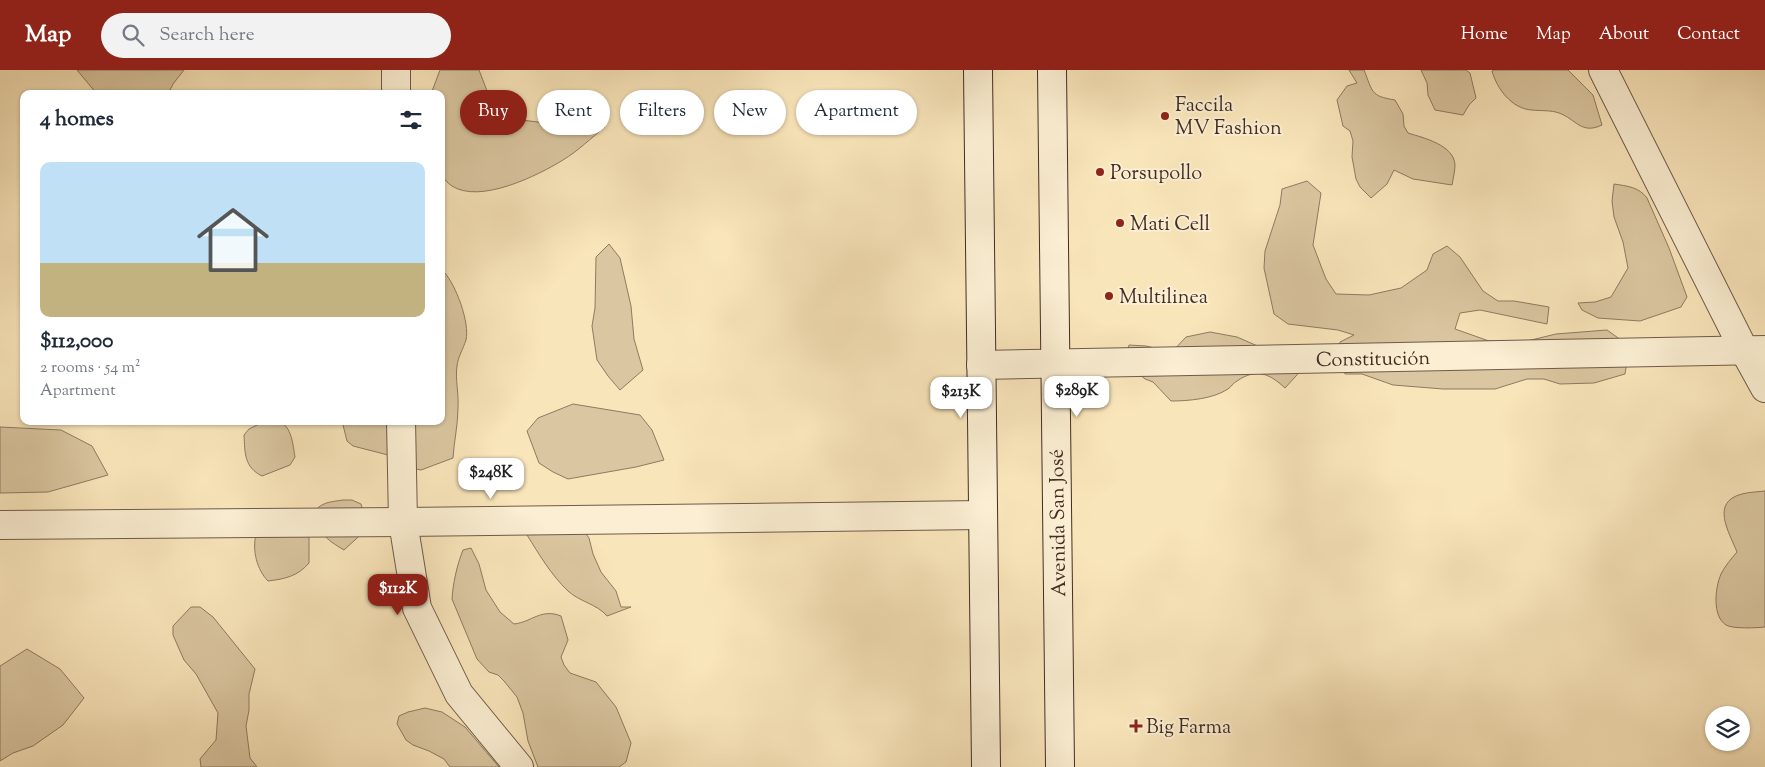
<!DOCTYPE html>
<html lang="en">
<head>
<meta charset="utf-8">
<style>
	:root { --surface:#fff; --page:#f2f2f3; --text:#1f2937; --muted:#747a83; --accent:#8f2418 }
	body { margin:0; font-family:"Sorts Mill Goudy",serif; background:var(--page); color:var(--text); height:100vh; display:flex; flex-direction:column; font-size:19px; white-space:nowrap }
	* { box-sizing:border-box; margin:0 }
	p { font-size:16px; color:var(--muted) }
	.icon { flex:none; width:28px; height:28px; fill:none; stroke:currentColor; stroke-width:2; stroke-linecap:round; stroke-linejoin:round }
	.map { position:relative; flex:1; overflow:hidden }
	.details { position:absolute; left:20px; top:20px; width:425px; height:335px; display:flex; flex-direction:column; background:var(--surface); border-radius:10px; box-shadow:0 1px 4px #0004 }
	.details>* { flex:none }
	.banner { position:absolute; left:460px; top:20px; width:475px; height:45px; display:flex; gap:10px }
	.buttons { position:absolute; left:1705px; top:636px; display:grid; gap:10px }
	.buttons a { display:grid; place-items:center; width:45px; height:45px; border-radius:50%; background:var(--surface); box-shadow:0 1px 4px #0004; font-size:25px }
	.price { position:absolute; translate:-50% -42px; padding:0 11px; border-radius:10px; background:#fff; color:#222; font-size:16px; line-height:32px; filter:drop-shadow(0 1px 2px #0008) }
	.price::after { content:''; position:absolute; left:50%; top:30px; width:15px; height:11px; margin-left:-8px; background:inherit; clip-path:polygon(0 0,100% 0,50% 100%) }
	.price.current { background:var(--accent); color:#fff }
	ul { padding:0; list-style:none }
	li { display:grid; align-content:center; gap:10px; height:265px; padding:0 20px }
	li span { display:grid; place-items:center; height:155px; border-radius:10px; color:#555 }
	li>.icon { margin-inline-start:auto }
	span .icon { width:90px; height:90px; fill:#fffc; stroke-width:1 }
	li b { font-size:21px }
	h2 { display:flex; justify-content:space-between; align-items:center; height:60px; padding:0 20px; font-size:21px }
	.chip { padding:0 18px; border-radius:22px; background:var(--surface); box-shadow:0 1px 4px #0004; font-size:18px; line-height:45px }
	.chip.current { background:var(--accent); color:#fff }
	header { display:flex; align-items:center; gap:30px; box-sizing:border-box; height:70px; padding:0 25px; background:var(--accent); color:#fff }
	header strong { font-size:24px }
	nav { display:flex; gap:28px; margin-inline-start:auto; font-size:18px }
	.search { width:350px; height:45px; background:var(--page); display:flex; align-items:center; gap:12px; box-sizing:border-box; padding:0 18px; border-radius:28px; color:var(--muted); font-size:19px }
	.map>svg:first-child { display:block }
	.green { fill:#dac6a0; stroke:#8e7a62 }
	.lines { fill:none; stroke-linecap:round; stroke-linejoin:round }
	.street-casing { stroke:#705b4a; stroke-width:30 }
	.secondary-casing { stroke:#422d24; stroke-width:30 }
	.street { stroke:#fbeed2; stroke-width:28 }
	.secondary { stroke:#fbeed2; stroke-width:28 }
	.poi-dot { fill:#8f2418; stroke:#fbeed2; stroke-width:2 }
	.labels { text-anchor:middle; stroke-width:4; stroke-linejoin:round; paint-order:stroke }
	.poi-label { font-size:20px; fill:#422d24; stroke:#fbeed2; text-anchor:start }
	.street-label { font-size:20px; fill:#422d24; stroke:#fbeed2 }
</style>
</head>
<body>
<header>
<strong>Map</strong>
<div class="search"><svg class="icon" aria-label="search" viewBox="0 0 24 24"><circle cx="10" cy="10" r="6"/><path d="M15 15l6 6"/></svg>Search here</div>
<nav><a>Home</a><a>Map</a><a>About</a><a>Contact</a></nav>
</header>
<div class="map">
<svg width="1765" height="697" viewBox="0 0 1765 697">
	<rect width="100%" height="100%" fill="#f9e5ba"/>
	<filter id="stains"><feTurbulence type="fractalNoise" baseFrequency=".004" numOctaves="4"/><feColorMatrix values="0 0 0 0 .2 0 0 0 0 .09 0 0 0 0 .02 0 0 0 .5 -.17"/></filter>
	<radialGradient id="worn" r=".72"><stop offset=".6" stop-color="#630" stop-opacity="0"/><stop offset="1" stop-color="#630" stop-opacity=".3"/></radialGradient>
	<g class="green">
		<polygon points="77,0 184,0 173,14 168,24 97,24"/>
		<path d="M440,0H479L497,47L546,53L560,61L605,57C591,68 578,81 563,90C537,106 480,134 452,116C448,114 444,108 441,105V24H431Z"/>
		<path d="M1349,0H1364C1373,22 1370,26 1395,30L1403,44L1404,56L1408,63C1424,68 1454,75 1455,95C1455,101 1453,109 1452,115L1413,109L1394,100L1387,114L1371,128L1360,117L1356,109L1352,87L1353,71L1350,61L1343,56L1337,30L1347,16L1357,13Z"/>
		<polygon points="1421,0 1466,0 1470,3 1476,28 1469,35 1463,45 1435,40 1428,25 1427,13"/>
		<path d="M1494,0H1568L1593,25L1602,55C1581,65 1576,49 1559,43C1551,40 1541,41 1532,40C1512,39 1497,19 1492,1Z"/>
		<polygon points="1307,111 1321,123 1313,175 1326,209 1336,224 1369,225 1401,218 1427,200 1433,184 1447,176 1460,187 1483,221 1498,231 1514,231 1549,237 1547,254 1480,240 1460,243 1455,259 1489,271 1523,272 1556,264 1607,260 1621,270 1628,286 1625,304 1594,313 1560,314 1544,309 1527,309 1495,319 1443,319 1393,315 1362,304 1345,304 1339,289 1340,272 1354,265 1338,260 1288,254 1274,244 1264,198 1265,181 1280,135 1282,119"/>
		<path d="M1614,114C1627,116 1639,117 1647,128L1669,178L1687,227L1681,237L1640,251L1598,248L1582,240L1578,233L1595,232L1611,227L1628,198L1623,172L1614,147L1612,131Z"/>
		<polygon points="609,174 620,188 631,236 634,269 643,300 620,320 608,306 597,290 592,256 595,238 596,187"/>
		<path d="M444,202C456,215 470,253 466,270C463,279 458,287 457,296C455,309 459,324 458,338C458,355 454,371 453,388L421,400L412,398L388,385L353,376L347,371L342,351H441V205Z"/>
		<path d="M1210,262L1237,267L1269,281L1316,284L1285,318C1269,303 1256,298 1237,311C1233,313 1231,317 1228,319C1213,329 1188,331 1171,331L1153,312L1145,309L1139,304L1127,283L1129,275L1146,276L1172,282L1186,267Z"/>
		<polygon points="573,334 640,345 652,360 664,390 636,397 568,409 553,402 539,393 527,361 538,348"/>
		<path d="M265,351C269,351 274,350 278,351C292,355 293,376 295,387L290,395L262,406C244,397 245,383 244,365L249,359Z"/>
		<polygon points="0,357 61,360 92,376 108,405 48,422 0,423"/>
		<path d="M1765,421V557C1756,558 1733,559 1726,555C1712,546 1715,518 1721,504C1725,496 1731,489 1737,482C1729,462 1710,432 1742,424C1749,422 1757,422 1765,421Z"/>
		<path d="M343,430H352L361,434L368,458L344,480C325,469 320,463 313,444C320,432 330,432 343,430Z"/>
		<path d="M528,455L584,461L589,468L593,484L601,502L616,521L621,537H631L607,546C597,534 580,532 568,521C551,505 539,484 527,465Z"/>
		<path d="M309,463V493C298,506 285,509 268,511C257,500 252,480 256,465Z"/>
		<path d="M471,478L479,494L486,520L500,542L514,554C532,552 541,538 561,546L568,570L561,587L564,595L570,603L596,612L616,637L631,673L626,692L619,697H538L528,671L523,643L517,627L504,611L498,605L489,602L477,589L452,529C453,513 457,495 463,480Z"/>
		<polygon points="191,537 200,537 213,547 255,599 249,624 249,640 246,656 250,688 257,697 201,697 200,689 216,670 218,643 196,604 184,590 173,565 173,556"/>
		<polygon points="27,579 60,599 84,628 63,655 33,676 13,683 0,691 0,596"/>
		<polygon points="425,638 442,642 465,657 499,697 450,697 444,689 429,681 413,675 406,670 397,654 399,646 408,642"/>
	</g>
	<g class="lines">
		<g class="street-casing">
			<g id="street">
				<polyline points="396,0 396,24"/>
				<polyline points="1603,0 1744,280 1765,318"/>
				<polyline points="981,295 1765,280"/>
				<polyline points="401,351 403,452 417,538 459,624 519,697"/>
				<polyline points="0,455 403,452 983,445"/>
			</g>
		</g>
		<g class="secondary-casing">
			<g id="secondary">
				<polyline points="978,0 986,697"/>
				<polyline points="1052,0 1060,697"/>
			</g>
		</g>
		<use href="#street" class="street"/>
		<use href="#secondary" class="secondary"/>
	</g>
	<g class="poi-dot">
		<circle cx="1165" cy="46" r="5"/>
		<circle cx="1100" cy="102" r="5"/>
		<circle cx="1120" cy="153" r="5"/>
		<circle cx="1109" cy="226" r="5"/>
		<path d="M1133.5 648.5h5v5h5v5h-5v5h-5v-5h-5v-5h5z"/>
	</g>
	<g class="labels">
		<g class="poi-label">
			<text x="1175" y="41">Faccila<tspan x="1175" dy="23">MV Fashion</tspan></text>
			<text x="1110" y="109">Porsupollo</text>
			<text x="1130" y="160">Mati Cell</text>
			<text x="1119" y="233">Multilinea</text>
			<text x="1146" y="663">Big Farma</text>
		</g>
		<g class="street-label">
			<text transform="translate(1373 288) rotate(-1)" y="7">Constitución</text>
			<text transform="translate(1057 453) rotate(-91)" y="7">Avenida San José</text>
		</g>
	</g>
	<rect width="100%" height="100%" filter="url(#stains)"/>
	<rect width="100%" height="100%" fill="url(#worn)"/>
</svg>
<div class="buttons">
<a><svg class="icon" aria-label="layers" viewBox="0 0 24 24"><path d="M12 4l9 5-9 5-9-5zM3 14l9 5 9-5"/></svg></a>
</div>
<b class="price" style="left:1077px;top:348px">$289K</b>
<b class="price" style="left:961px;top:349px">$213K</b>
<b class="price" style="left:491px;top:430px">$248K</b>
<b class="price current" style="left:398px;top:546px">$112K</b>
<div class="banner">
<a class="chip current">Buy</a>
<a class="chip">Rent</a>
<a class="chip">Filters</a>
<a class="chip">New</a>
<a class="chip">Apartment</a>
</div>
<section class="details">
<h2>4 homes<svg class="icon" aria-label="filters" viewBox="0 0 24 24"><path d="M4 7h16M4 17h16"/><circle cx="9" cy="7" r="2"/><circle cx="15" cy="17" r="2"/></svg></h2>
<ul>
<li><span style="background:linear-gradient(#bfe0f5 65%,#c2b280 0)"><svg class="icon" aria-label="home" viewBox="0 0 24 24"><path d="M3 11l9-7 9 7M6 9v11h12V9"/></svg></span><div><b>$112,000</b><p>2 rooms · 54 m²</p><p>Apartment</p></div></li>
</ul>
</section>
</div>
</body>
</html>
